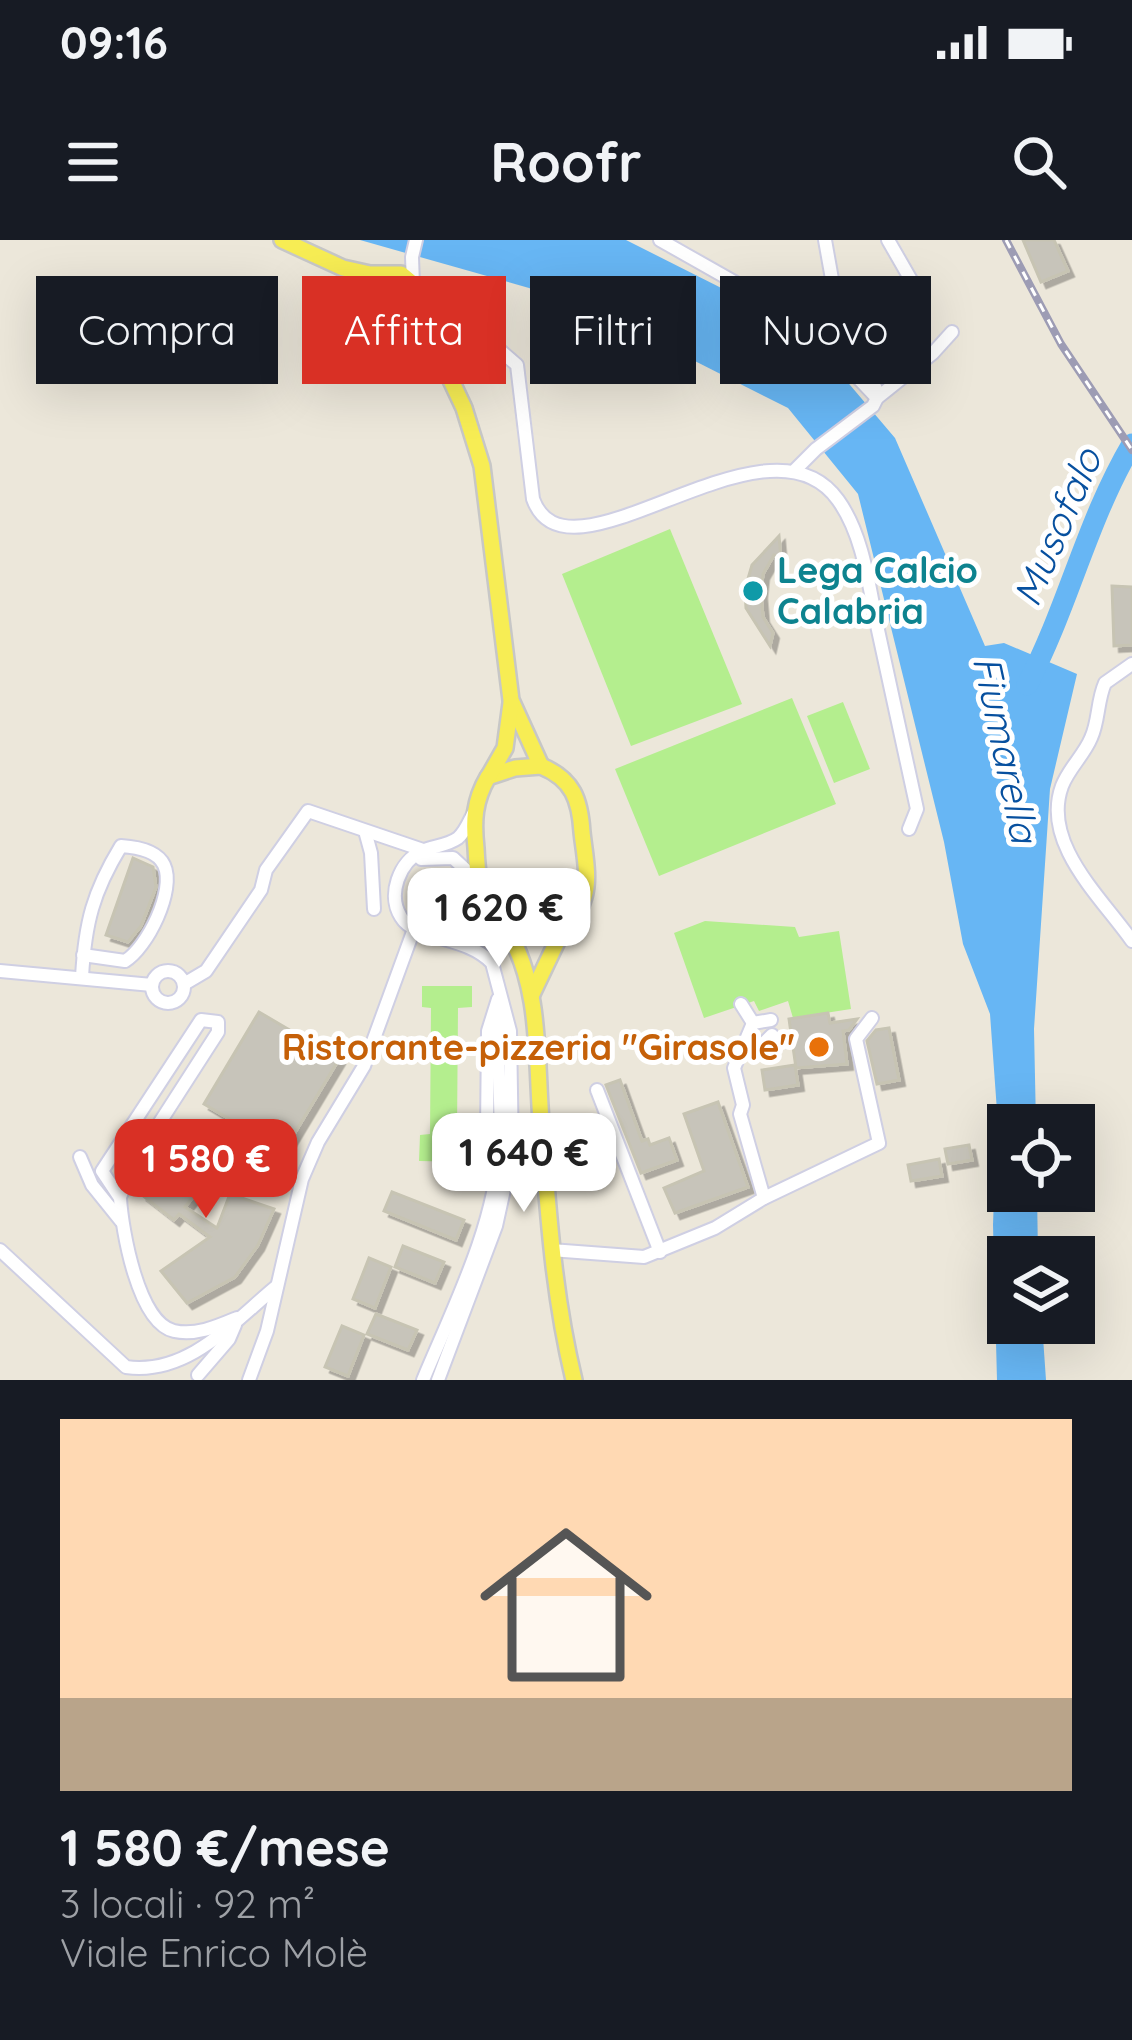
<!DOCTYPE html>
<html lang="it">
<head>
<meta charset="utf-8">
<style>
	:root { --surface:#171b24; --page:#242831; --text:#f1f3f6; --muted:#9ea1a6; --line:#363941; --accent:#d93025 }
	body { margin:0; font-family:Quicksand,sans-serif; background:var(--page); color:var(--text); height:100vh; display:flex; flex-direction:column; font-size:45px; white-space:nowrap }
	* { box-sizing:border-box; margin:0 }
	p { font-size:39px; color:var(--muted) }
	.icon { flex:none; width:66px; height:66px; fill:none; stroke:currentColor; stroke-width:2; stroke-linecap:round; stroke-linejoin:round }
	.map { position:relative; height:1140px; overflow:hidden }
	.sheet { display:flex; flex-direction:column; background:var(--surface); flex:1 }
	.sheet>* { flex:none }
	.hud { position:absolute; left:36px; top:36px; width:1062px; height:108px; display:flex; gap:24px }
	.buttons { position:absolute; left:987px; top:864px; display:grid; gap:24px }
	.buttons a { display:grid; place-items:center; width:108px; height:108px; border-radius:0px; background:var(--surface); box-shadow:0 12px 48px #0002; font-size:60px }
	.price { position:absolute; translate:-50% -102px; padding:0 27px; border-radius:24px; background:#fff; color:#222; font-size:39px; line-height:78px; filter:drop-shadow(0 3px 6px #0008) }
	.price::after { content:''; position:absolute; left:50%; top:72px; width:36px; height:27px; margin-left:-18px; background:inherit; clip-path:polygon(0 0,100% 0,50% 100%) }
	.price.selected { background:var(--accent); color:#fff }
	ul { padding:0; list-style:none }
	li { display:grid; align-content:center; gap:24px; height:636px; padding:0 60px }
	li+li { border-top:3px solid var(--line) }
	li span { display:grid; place-items:center; height:372px; border-radius:0px; color:#555 }
	li>.icon { margin-inline-start:auto }
	span .icon { width:216px; height:216px; fill:#fffc; stroke-width:1 }
	li b { font-size:51px }
	.pill { padding:0 42px; border-radius:0px; background:var(--surface); box-shadow:0 12px 48px #0002; font-size:42px; line-height:108px }
	.pill.selected { background:var(--accent); color:#fff }
	.status { display:flex; justify-content:space-between; align-items:center; height:84px; padding:0 60px; background:var(--surface); direction:ltr }
	.status svg { height:33px; fill:currentColor }
	header { display:flex; justify-content:space-between; align-items:center; height:156px; padding:0 60px; background:var(--surface); font-size:54px; font-weight:800 }
	.map>svg:first-child { display:block }
	.pitch { fill:#b4ee8e }
	.water { fill:#67b6f4 }
	.lines { fill:none; stroke-linecap:round; stroke-linejoin:round }
	.river { stroke:#67b6f4; stroke-width:21 }
	.building { fill:#c7c4ba; stroke:#c7c4b3; stroke-width:3; filter:url(#shadow) }
	.minor-casing { stroke:#cfcfe3; stroke-width:16 }
	.major-casing { stroke:#c7c7c7; stroke-width:20 }
	.minor { stroke:#fff; stroke-width:12 }
	.major { stroke:#f7ed54; stroke-width:15 }
	.rail-casing { stroke:#9d9cb4; stroke-width:8 }
	.rail { stroke:#fff; stroke-width:3; stroke-dasharray:9; stroke-linecap:butt }
	.culture-dot { fill:#0f9aa8; stroke:#fff; stroke-width:4.5 }
	.food-dot { fill:#e8710a; stroke:#fff; stroke-width:4.5 }
	.labels { text-anchor:middle; stroke-width:10; stroke-linejoin:round; paint-order:stroke }
	.culture-label { font-size:36px; font-weight:bold; fill:#0d838f; stroke:#fff; text-anchor:start }
	.food-label { font-size:36px; font-weight:bold; fill:#c56008; stroke:#fff; text-anchor:end }
	.water-label { font-size:39px; font-style:italic; fill:#07509f; stroke:#fff }
</style>
</head>
<body>
<div class="status"><b>09:16</b><svg viewBox="0 0 49 12"><path d="M0 12V9h3v3zM5 12V6h3v6zM10 12V3h3v9zM15 12V0h3v12zM26 1h20v11H26zM47 4h2v5h-2z"/></svg></div>
<header><svg class="icon" aria-label="menu" viewBox="0 0 24 24"><path d="M4 6h16M4 12h16M4 18h16"/></svg>Roofr<svg class="icon" aria-label="search" viewBox="0 0 24 24"><circle cx="10" cy="10" r="6"/><path d="M15 15l6 6"/></svg></header>
<div class="map">
<svg width="1132" height="1140" viewBox="0 0 1132 1140">
	<defs>
		<filter id="shadow"><feDropShadow dx="5.5" dy="5.5" stdDeviation="0" flood-color="#0004"/></filter>
	</defs>
	<rect width="100%" height="100%" fill="#ece7da"/>
	<g class="pitch">
		<polygon points="670,289 742,464 631,506 562,334"/>
		<polygon points="792,458 836,564 659,636 615,529"/>
		<polygon points="843,462 870,529 834,543 807,476"/>
		<polygon points="705,681 795,687 799,697 839,691 851,769 793,778 788,761 759,771 754,761 704,778 674,693"/>
		<polygon points="422,746 472,746 472,767 458,768 457,892 468,893 468,922 419,921 420,895 430,894 431,768 422,767"/>
	</g>
	<polygon class="water" points="360,0 626,0 775,75 839,132 895,198 985,406 1004,403 1077,434 1050,549 1034,789 1036,885 1008,885 1008,951 1037,951 1038,1017 1008,1017 1008,1083 1042,1083 1046,1140 997,1140 993,985 997,871 990,774 963,704 944,602 858,254 788,168 681,114 529,48"/>
	<g class="lines">
		<path class="river" d="M1027,445C1068,367 1087,280 1132,204"/>
	</g>
	<g class="building">
		<polygon points="1023,0 1054,0 1068,31 1041,42"/>
		<polygon points="779,296 781,319 774,315 763,334 761,353 763,377 773,393 770,406 746,368 745,349 752,325"/>
		<polygon points="1112,346 1132,347 1132,405 1114,406"/>
		<polygon points="133,618 153,627 156,647 141,686 128,702 106,695"/>
		<polygon points="259,772 339,819 284,911 204,864"/>
		<polygon points="828,773 830,783 857,779 849,790 843,791 847,824 796,828 789,779"/>
		<polygon points="889,788 899,840 877,844 867,801 876,790"/>
		<polygon points="795,825 798,845 765,850 762,830"/>
		<polygon points="620,840 642,901 648,899 650,905 669,898 677,920 641,933 606,845"/>
		<polygon points="718,862 748,947 675,973 664,948 704,931 684,874"/>
		<polygon points="192,891 226,916 185,967 217,988 230,954 274,969 258,1005 235,1037 187,1063 161,1031 210,997 179,974 174,980 142,955"/>
		<polygon points="969,905 972,920 948,924 945,909"/>
		<polygon points="939,919 942,936 911,941 908,925"/>
		<polygon points="392,952 464,980 456,1000 384,971"/>
		<polygon points="403,1006 444,1022 435,1043 395,1027"/>
		<polygon points="369,1018 391,1027 375,1068 353,1059"/>
		<polygon points="376,1074 417,1090 408,1110 367,1094"/>
		<polygon points="342,1086 364,1095 348,1136 325,1127"/>
	</g>
	<g class="lines">
		<g class="minor-casing">
			<g id="minor">
				<polyline points="660,0 805,82 877,158"/>
				<polyline points="825,0 837,67 877,151"/>
				<polyline points="888,0 911,40"/>
				<polyline points="413,44 412,17 416,0"/>
				<path d="M431,97L480,93L517,125L533,259C568,356 767,160 838,260C864,296 869,348 878,390C891,450 904,509 917,569L909,589"/>
				<polyline points="449,131 452,111 469,93"/>
				<polyline points="795,230 816,209 873,166 877,158 933,113 952,92"/>
				<path d="M1132,424L1105,443C1097,461 1099,481 1091,498C1084,515 1069,528 1062,546C1041,603 1101,657 1132,701"/>
				<polyline points="365,591 371,613 374,669"/>
				<polyline points="421,619 453,618 479,642"/>
				<polyline points="0,731 152,745"/>
				<circle cx="168" cy="747" r="16"/>
				<path d="M82,737C85,683 93,652 121,606C136,607 157,610 164,625C176,650 147,708 125,721L83,715"/>
				<polyline points="184,744 206,731 261,650 266,630 308,571 423,610"/>
				<polyline points="741,764 753,783"/>
				<polyline points="753,783 734,828 743,865 740,874 764,958"/>
				<polyline points="753,783 771,780"/>
				<polyline points="741,810 760,807 772,795"/>
				<polyline points="597,850 660,1012"/>
				<polyline points="487,890 488,791 498,759"/>
				<polyline points="80,917 92,945 121,981"/>
				<path d="M120,958L102,931L201,780L218,782V792L135,921L120,957V958C122,990 138,1083 174,1091C196,1096 218,1086 237,1078"/>
				<path d="M0,1010L126,1127C188,1136 233,1082 277,1046"/>
				<polyline points="551,1010 644,1017 715,988 764,958 879,903 856,799 872,778"/>
				<polyline points="198,1135 229,1099 235,1085"/>
				<polyline points="249,1140 267,1091 302,939 318,902 364,826 414,689"/>
				<path d="M423,1140C454,1066 495,986 500,904C503,858 494,812 500,766"/>
				<path d="M438,1140L496,986L512,913L510,791L492,723C466,695 415,701 401,677C387,655 399,622 422,611C433,606 447,606 458,598C465,592 469,582 473,574"/>
			</g>
		</g>
		<g class="major-casing">
			<g id="major">
				<polyline points="282,0 343,28 370,34 401,34 413,44 425,85 464,168 482,226 511,460 541,526"/>
				<path d="M351,33C366,43 372,60 385,69C400,80 414,85 427,99"/>
				<path d="M541,526C573,539 580,560 582,592C584,612 590,637 584,657C572,701 514,710 490,672C479,653 477,630 476,608C473,581 474,561 488,537L515,528Z"/>
				<polyline points="489,536 505,508 511,463"/>
				<path d="M507,690C541,746 536,817 541,881C548,968 553,1054 574,1140"/>
				<polyline points="532,754 563,689"/>
			</g>
		</g>
		<use href="#minor" class="minor"/>
		<use href="#major" class="major"/>
		<g class="rail-casing">
			<polyline id="rail" points="1006,0 1061,104 1132,210"/>
		</g>
		<use href="#rail" class="rail"/>
	</g>
	<circle class="culture-dot" cx="753" cy="351" r="12"/>
	<circle class="food-dot" cx="819" cy="807" r="12"/>
	<g class="labels">
		<g class="culture-label">
			<text x="777" y="343">Lega Calcio<tspan x="777" dy="41">Calabria</tspan></text>
		</g>
		<g class="food-label">
			<text x="795" y="820">Ristorante-pizzeria "Girasole"</text>
		</g>
		<g class="water-label">
			<text transform="translate(1057 287) rotate(-67)" y="14">Musofalo</text>
			<text transform="translate(1006 509) rotate(78)" y="14">Fiumarella</text>
		</g>
	</g>
</svg>
<div class="buttons">
<a><svg class="icon" aria-label="locate" viewBox="0 0 24 24"><circle cx="12" cy="12" r="6"/><path d="M12 2v4M12 18v4M2 12h4M18 12h4"/></svg></a>
<a><svg class="icon" aria-label="layers" viewBox="0 0 24 24"><path d="M12 4l9 5-9 5-9-5zM3 14l9 5 9-5"/></svg></a>
</div>
<b class="price" style="left:499px;top:730px">1 620 €</b>
<b class="price" style="left:524px;top:975px">1 640 €</b>
<b class="price selected" style="left:206px;top:981px">1 580 €</b>
<div class="hud">
<a class="pill">Compra</a>
<a class="pill selected">Affitta</a>
<a class="pill">Filtri</a>
<a class="pill">Nuovo</a>
</div>
</div>
<section class="sheet">
<ul>
<li><span style="background:linear-gradient(#ffd9b3 75%,#b9a48a 0)"><svg class="icon" aria-label="home" viewBox="0 0 24 24"><path d="M3 11l9-7 9 7M6 9v11h12V9"/></svg></span><div><b>1 580 €/mese</b><p>3 locali · 92 m²</p><p>Viale Enrico Molè</p></div></li>
</ul>
</section>
</body>
</html>
